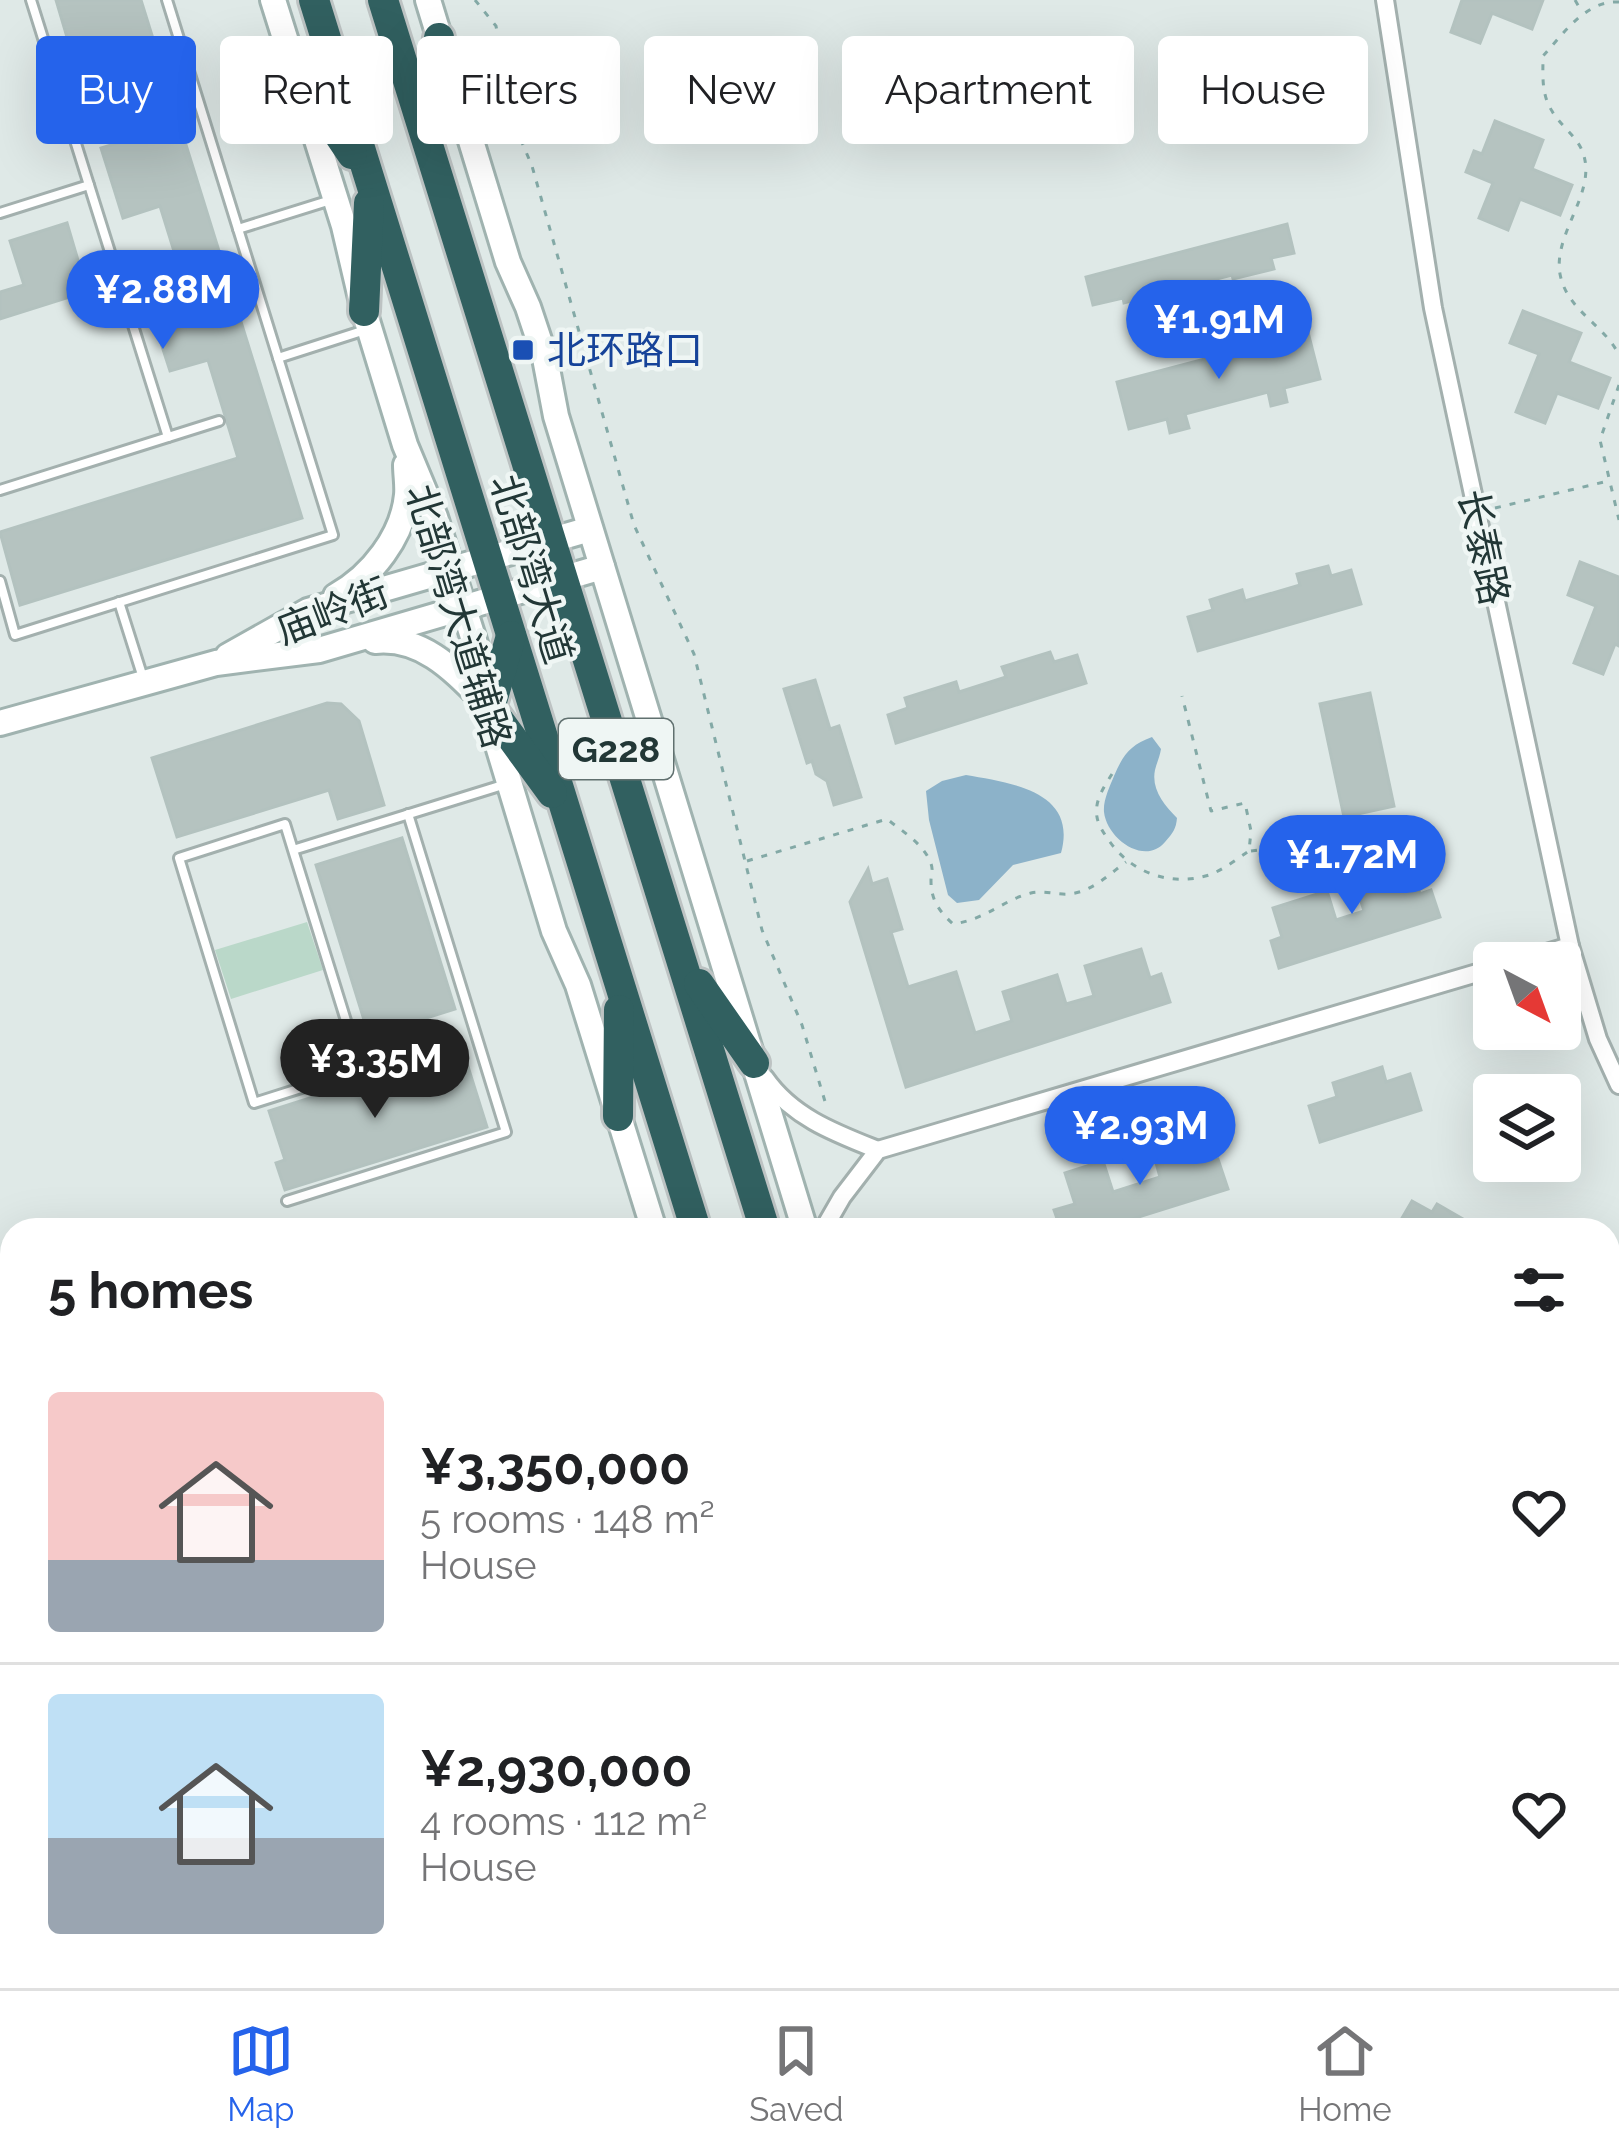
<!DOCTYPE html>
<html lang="en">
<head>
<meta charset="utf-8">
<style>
	:root { --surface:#fff; --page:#f6f6f6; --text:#202124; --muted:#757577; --line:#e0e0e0; --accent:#2563eb }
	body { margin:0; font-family:Raleway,"Noto Sans SC",sans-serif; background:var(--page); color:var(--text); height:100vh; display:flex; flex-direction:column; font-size:45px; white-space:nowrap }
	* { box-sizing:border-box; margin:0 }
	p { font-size:39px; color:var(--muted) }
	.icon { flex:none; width:66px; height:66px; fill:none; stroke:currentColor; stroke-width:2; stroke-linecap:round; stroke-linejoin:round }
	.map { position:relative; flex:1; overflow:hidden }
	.drawer { position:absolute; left:0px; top:1218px; width:1620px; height:771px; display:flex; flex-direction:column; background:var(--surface); border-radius:36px 36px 0 0; box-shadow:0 12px 48px #0002 }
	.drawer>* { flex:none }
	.top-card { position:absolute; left:36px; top:36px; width:1548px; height:108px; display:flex; gap:24px }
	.needle { width:78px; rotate:139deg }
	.fabs { position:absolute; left:1473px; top:942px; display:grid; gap:24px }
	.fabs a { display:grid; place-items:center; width:108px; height:108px; border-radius:12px; background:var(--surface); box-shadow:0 12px 48px #0002; font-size:60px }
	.price { position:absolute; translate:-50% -102px; padding:0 27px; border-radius:42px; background:var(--accent); color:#fff; font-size:39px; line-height:78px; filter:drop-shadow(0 3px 6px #0008) }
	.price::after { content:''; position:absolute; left:50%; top:72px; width:36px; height:27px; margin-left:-18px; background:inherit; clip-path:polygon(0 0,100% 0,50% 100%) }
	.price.on { background:#222; color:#fff }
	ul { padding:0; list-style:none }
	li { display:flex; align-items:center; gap:36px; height:300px; padding:0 48px }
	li+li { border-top:3px solid var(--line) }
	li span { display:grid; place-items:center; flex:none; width:336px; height:240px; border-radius:12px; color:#555 }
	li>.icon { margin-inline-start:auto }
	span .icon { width:144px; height:144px; fill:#fffc; stroke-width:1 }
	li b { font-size:51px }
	h2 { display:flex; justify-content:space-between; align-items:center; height:144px; padding:0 48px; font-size:51px }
	.pill { padding:0 42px; border-radius:12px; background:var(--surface); box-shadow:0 12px 48px #0002; font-size:42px; line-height:108px }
	.pill.on { background:var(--accent); color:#fff }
	.tab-bar { display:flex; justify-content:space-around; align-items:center; height:168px; border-top:3px solid var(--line); background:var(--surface); font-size:33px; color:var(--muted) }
	.tab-bar a { display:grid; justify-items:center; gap:6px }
	.tab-bar .on { color:var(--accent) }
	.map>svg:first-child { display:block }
	.green { fill:#bad8c9 }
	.water { fill:#8cb2c9 }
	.building { fill:#b5c3c0; stroke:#b3c2bf; stroke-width:3 }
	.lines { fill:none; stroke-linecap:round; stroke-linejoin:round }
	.lane-casing { stroke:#a3b0ae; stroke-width:14 }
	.street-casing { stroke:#a3b0ae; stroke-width:22 }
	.secondary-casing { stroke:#a0b3b0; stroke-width:30 }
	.highway-casing { stroke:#bdc3c3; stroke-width:36 }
	.path { stroke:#83a9a6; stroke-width:3; stroke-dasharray:6 9; stroke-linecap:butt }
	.lane { stroke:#fff; stroke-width:8 }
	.street { stroke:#fff; stroke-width:16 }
	.secondary { stroke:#fff; stroke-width:24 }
	.highway { stroke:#316060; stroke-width:30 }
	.transit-dot { fill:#1a4fb4; stroke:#eff6f4; stroke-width:4.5 }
	.labels { text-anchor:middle; stroke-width:9; stroke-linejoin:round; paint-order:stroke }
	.shield { fill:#eff6f4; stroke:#60706f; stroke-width:3 }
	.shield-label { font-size:36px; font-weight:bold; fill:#223736 }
	.transit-label { font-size:39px; fill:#164399; stroke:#eff6f4; text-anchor:start }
	.street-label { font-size:39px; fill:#223736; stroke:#eff6f4 }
</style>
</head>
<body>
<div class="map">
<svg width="1619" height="1988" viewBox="0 0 1619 1988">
	<rect width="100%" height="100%" fill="#dfe9e7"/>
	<polygon class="green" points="307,922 323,970 231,999 215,950"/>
	<g class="water">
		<path d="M1152,737L1161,749C1160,756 1157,762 1155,770C1151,789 1164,805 1177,818C1176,829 1173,833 1165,842C1145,866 1107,839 1104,812C1103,800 1110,786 1114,776C1123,755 1130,745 1152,737Z"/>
		<path d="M966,775C1011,783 1078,791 1061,853L1013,865L979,900L957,903L948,895L929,820L926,791L942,781Z"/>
	</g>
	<g class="building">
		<polygon points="56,0 141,0 302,518 20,605 0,532 238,458 208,360 170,371 161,343 149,302 186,290 160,206 123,218 114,189 101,148 138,137 112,52 75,64"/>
		<polygon points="1462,0 1543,0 1532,29 1492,13 1480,43 1451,32"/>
		<polygon points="1495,121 1543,140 1532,169 1572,185 1560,215 1520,199 1508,230 1479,218 1493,183 1466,172 1474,151 1482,154"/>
		<polygon points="67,223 80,267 91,264 98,288 0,319 0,292 24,285 10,241"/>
		<polygon points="1287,224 1294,253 1271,258 1274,269 1233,279 1232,275 1124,303 1123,298 1093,305 1086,277"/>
		<polygon points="1523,311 1581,333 1569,362 1610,378 1598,408 1557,393 1545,423 1516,412 1539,354 1510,343"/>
		<polygon points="1308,332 1320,379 1284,388 1287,402 1271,406 1268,392 1185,414 1189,428 1170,433 1167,419 1129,429 1117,382"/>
		<polygon points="1580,562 1619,577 1619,646 1615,644 1603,674 1574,663 1596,606 1568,595"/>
		<polygon points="1328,566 1331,576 1351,570 1361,604 1198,651 1188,617 1213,610 1210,600 1242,590 1245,601 1300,585 1297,574"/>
		<polygon points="1050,652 1054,662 1077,655 1086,683 896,743 888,715 908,708 905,698 956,682 959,692 1006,677 1002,667"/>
		<polygon points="815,680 830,729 839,726 861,797 834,805 827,781 816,774 812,761 807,763 784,689"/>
		<polygon points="1370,693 1394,806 1344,817 1320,704"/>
		<polygon points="327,703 341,704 359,721 384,805 338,819 329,790 177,837 152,758"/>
		<polygon points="402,838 455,1009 369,1036 316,865"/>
		<polygon points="1411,864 1420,894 1431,890 1440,917 1279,968 1271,941 1282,937 1273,908 1327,891 1336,920 1364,911 1355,882"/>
		<polygon points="868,869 872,884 887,879 902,929 891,932 908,987 956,972 975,1033 1012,1021 1003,992 1057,975 1066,1004 1094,996 1085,966 1141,949 1150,978 1161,974 1170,1002 906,1087 850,902"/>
		<polygon points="465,1057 487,1127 285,1190 276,1163 285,1160 269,1111 392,1072 394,1079"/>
		<polygon points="1382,1067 1386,1082 1410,1074 1421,1110 1320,1142 1309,1106 1337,1097 1333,1083"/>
		<polygon points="1189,1133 1199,1165 1218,1159 1228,1189 1097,1230 1061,1230 1054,1210 1075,1204 1065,1173 1103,1161 1113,1192 1160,1177 1151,1145"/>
		<polygon points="1412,1201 1432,1212 1437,1204 1482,1230 1395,1230"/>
	</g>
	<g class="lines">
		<g class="lane-casing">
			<g id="lane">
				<polyline points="31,0 168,437"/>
				<polyline points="0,213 89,185"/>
				<polyline points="238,229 334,199"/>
				<polyline points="278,358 362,331"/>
				<polyline points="0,490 219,421"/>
				<polyline points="0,581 15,635 333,535 167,0"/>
				<polyline points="119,602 144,681"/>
				<polyline points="293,850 361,1069 254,1103 179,858 285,824 293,850 506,784"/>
				<polyline points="287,1201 506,1132 408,814"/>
			</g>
		</g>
		<g class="street-casing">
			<g id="street">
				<polyline points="1385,0 1433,308 1570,946 1598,1039 1619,1085"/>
				<polyline points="1513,963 1570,946"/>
				<path d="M765,1078C792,1117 835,1133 878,1150"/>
				<polyline points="823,1230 842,1197 878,1150 1494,968"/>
				<polyline points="1608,1507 1619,1484"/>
				<polyline points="1298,1988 1314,1977"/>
			</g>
		</g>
		<g class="secondary-casing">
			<g id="secondary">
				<polyline points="273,0 344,226 364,311 405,445 435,517 484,672 496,739 554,931 578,985 654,1230"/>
				<polyline points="428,0 508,262 528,307 545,358 556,416 805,1230"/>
				<path d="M336,596C372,576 403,536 407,495C408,485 406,475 406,465"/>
				<path d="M375,641C425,636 457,674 490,707"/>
				<polyline points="228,656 308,611 590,529"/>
				<polyline points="0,723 216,663 319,650 602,567"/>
				<polyline points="887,1977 890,1988"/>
			</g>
		</g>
		<g class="highway-casing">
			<g id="highway">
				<polyline points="314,0 696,1230"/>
				<polyline points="383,0 765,1230"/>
				<polyline points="294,68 352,154"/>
				<polyline points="429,131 439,38"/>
				<polyline points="364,311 369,203"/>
				<polyline points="511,636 490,708 552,793"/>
				<polyline points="699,984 754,1063"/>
				<polyline points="618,1116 619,1010"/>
				<polyline points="929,1977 932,1988"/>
				<polyline points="998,1977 1001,1988"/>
				<polyline points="1031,1977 1039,1988"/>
			</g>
		</g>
		<g class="path">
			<polyline points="475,0 496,26 512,119 532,166 634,525 694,654 762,930 802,1025 827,1108"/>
			<polyline points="1575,0 1582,12"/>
			<path d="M1619,2C1586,0 1563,34 1543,56C1543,75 1541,94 1552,111C1561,127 1579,137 1584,156C1595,195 1553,234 1560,274C1567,311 1604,324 1619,355"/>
			<polyline points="1619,385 1600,440 1619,520"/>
			<polyline points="1495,508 1608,481"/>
			<path d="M1112,774C1104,787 1094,801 1097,817C1098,825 1105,835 1110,842C1132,873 1171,887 1209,875C1223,870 1237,859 1249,851L1251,831L1245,803L1211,811L1182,696"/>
			<polyline points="1251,851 1267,849 1294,834 1321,838 1382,820"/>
			<path d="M747,861L887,819C902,831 922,843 930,861C934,871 931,869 931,881C931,900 939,911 953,924C985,920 1005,899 1031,893C1043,890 1057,895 1069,894C1092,892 1108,875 1126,862"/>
			<polyline points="866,1219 869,1230"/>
			<polyline points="1608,1707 1619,1686"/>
			<polyline points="1608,1757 1619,1756"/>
			<polyline points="1119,1977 1120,1988"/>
		</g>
		<use href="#lane" class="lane"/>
		<use href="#street" class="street"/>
		<use href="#secondary" class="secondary"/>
		<use href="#highway" class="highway"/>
	</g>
	<rect class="transit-dot" x="511" y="338" width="24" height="24" rx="6"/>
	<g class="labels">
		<rect class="shield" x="559" y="719" width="114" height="60" rx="9"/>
		<g class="shield-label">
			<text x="616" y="762">G228</text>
		</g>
		<g class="transit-label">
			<text x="547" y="364">北环路口</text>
		</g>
		<g class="street-label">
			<text transform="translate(1484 547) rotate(78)" y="14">长泰路</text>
			<text transform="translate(532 569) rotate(73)" y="14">北部湾大道</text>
			<text transform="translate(332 611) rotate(-21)" y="14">庙岭街</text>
			<text transform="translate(459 616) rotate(73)" y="14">北部湾大道辅路</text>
		</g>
	</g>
</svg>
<div class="fabs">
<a><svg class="needle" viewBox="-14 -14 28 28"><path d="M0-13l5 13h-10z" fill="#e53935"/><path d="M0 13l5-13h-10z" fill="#757577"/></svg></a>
<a><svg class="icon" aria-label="layers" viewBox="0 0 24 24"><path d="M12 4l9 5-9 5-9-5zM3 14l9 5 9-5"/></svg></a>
</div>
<b class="price" style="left:163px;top:352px">¥2.88M</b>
<b class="price" style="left:1219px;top:382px">¥1.91M</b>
<b class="price" style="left:1352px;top:917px">¥1.72M</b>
<b class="price on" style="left:375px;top:1121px">¥3.35M</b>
<b class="price" style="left:1140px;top:1188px">¥2.93M</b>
<div class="top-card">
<a class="pill on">Buy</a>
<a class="pill">Rent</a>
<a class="pill">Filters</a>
<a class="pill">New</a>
<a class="pill">Apartment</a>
<a class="pill">House</a>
</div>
<section class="drawer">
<h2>5 homes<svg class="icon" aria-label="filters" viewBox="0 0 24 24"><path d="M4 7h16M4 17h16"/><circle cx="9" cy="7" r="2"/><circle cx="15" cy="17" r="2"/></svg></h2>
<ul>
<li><span style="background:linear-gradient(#f6c9c9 70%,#9aa5b1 0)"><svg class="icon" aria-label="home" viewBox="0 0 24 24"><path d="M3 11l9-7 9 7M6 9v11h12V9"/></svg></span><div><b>¥3,350,000</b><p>5 rooms · 148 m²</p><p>House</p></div><svg class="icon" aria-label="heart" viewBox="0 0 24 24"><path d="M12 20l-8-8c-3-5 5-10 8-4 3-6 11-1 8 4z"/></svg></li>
<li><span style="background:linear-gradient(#bfe0f5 60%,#9aa5b1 0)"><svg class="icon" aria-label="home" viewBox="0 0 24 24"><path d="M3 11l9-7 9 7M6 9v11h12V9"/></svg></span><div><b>¥2,930,000</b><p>4 rooms · 112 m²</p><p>House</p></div><svg class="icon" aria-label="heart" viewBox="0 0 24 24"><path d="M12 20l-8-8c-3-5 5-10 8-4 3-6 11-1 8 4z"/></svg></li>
</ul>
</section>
</div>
<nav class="tab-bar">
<a class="on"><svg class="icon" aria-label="map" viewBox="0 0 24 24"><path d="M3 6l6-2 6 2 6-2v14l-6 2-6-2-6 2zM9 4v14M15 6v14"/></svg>Map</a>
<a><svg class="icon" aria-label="saved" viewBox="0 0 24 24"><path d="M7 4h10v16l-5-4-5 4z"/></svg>Saved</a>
<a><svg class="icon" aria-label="home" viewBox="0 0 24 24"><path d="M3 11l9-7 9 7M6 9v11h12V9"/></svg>Home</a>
</nav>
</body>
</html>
